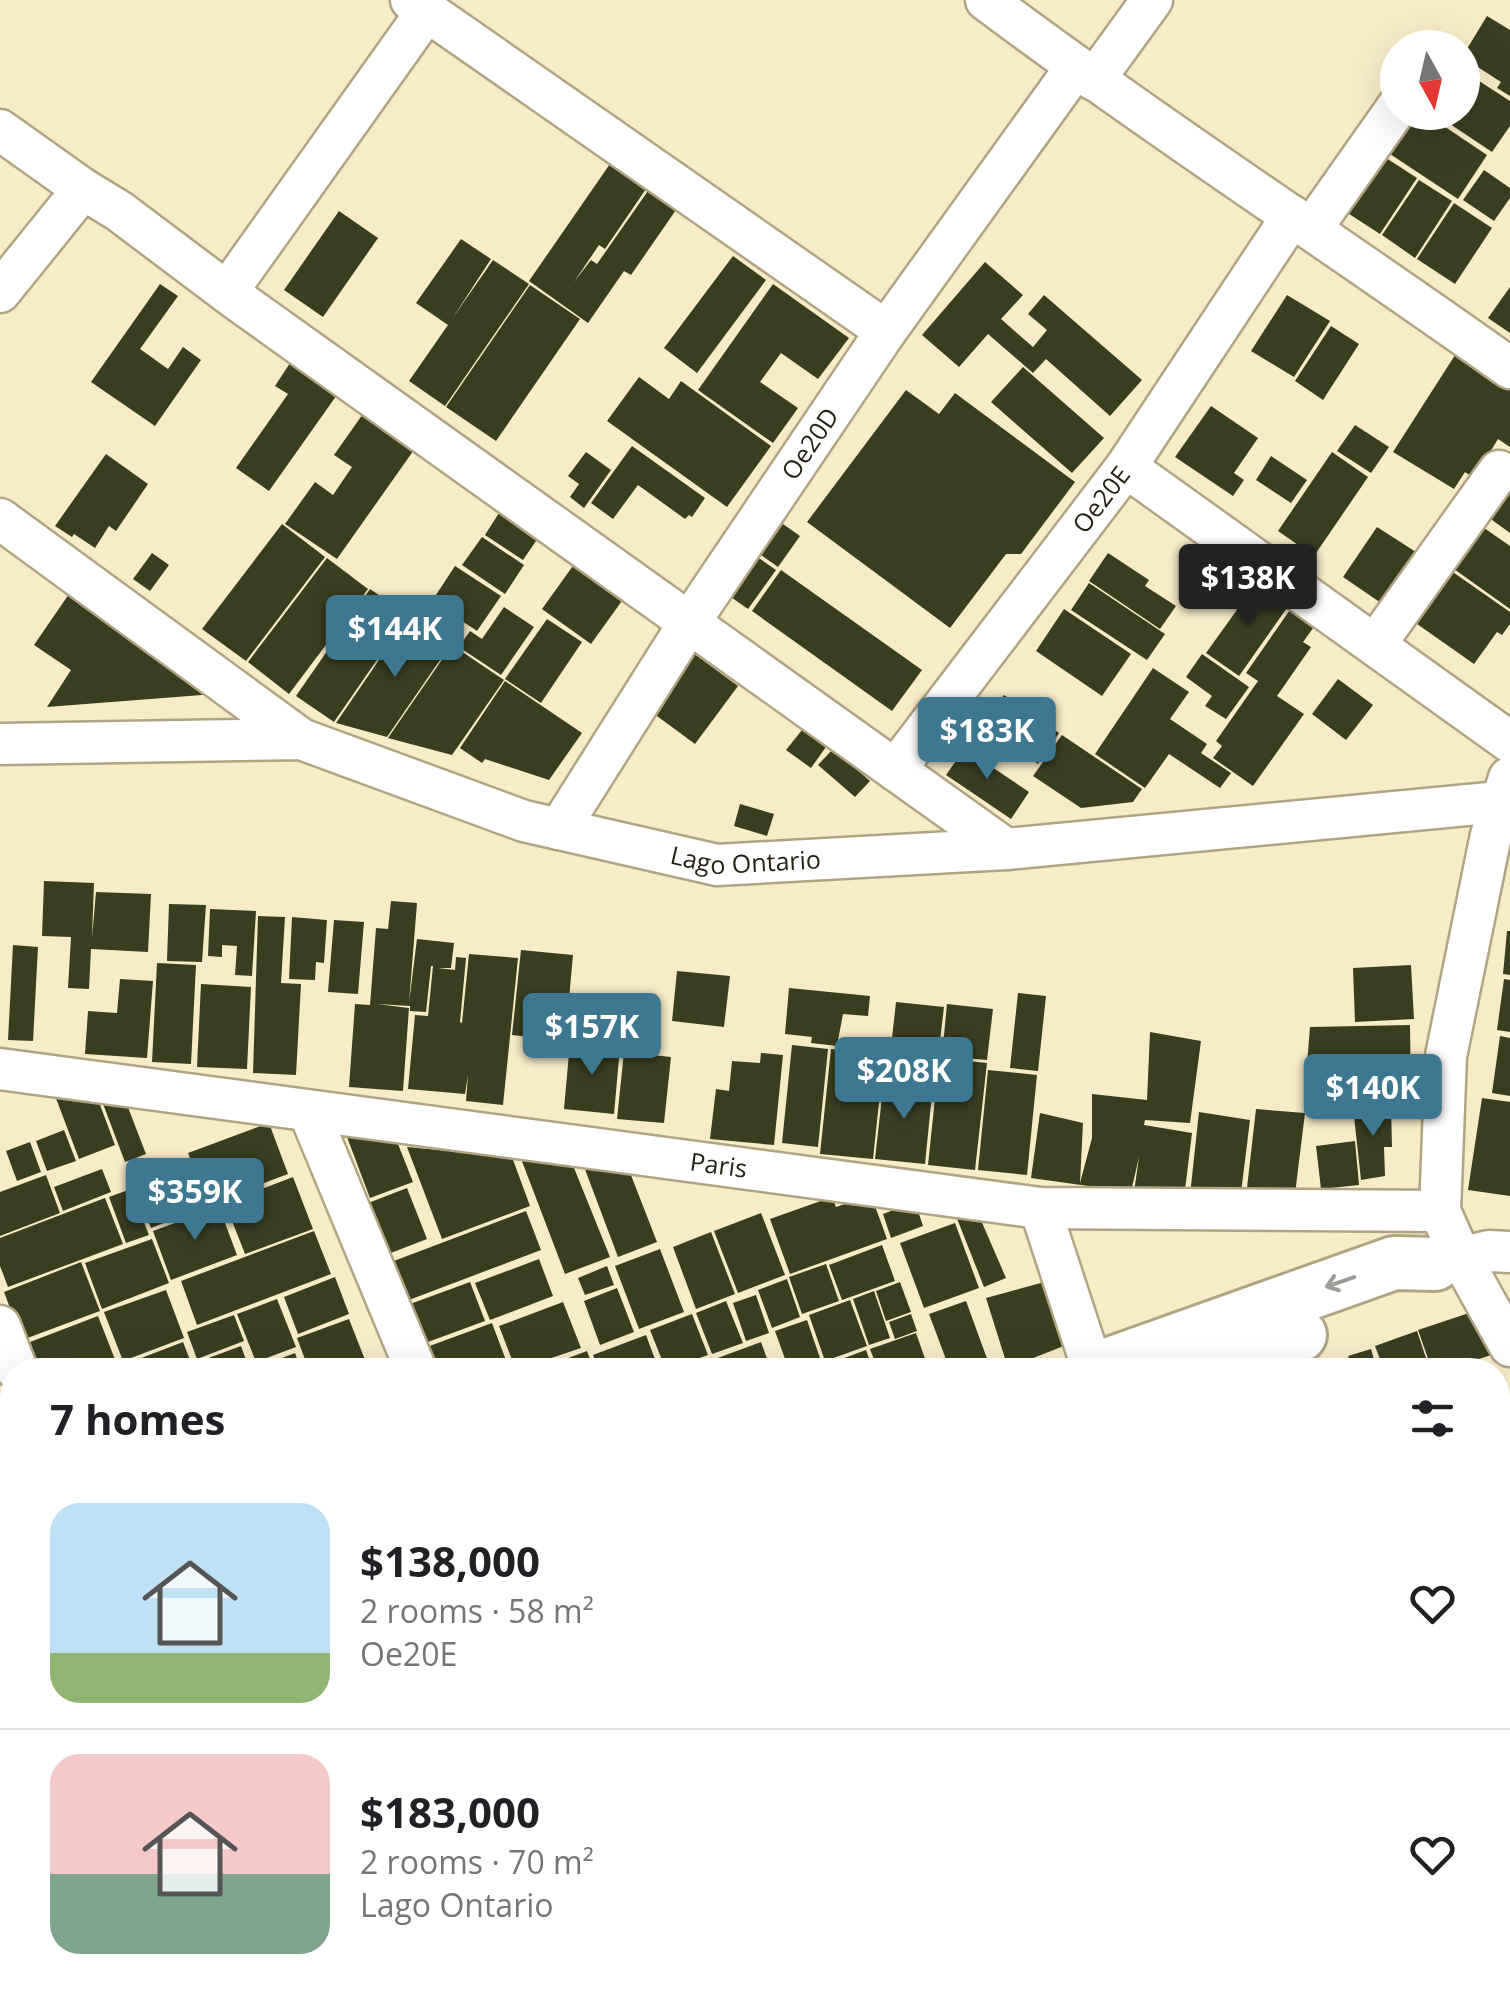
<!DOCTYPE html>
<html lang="en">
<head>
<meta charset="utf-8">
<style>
	:root { --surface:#fff; --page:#f2f2f2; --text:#202124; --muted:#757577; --line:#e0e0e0; --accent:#3d7890 }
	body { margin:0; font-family:"Open Sans",sans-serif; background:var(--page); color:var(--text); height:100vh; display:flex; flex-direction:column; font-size:38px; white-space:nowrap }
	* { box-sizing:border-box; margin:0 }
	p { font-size:32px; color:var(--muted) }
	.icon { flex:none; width:55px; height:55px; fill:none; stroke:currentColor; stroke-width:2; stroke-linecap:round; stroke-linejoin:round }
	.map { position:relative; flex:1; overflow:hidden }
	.drawer { position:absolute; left:0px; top:1358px; width:1510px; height:642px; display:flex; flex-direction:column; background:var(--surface); border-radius:40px 40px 0 0; box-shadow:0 10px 40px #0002 }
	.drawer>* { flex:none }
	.needle { width:65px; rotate:172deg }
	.tools { position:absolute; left:1380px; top:30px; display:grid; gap:20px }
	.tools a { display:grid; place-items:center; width:100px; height:100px; border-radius:50%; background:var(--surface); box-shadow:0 10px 40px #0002; font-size:50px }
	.price { position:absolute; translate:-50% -85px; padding:0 22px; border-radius:10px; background:var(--accent); color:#fff; font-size:32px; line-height:65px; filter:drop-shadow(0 2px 5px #0008) }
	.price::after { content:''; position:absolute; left:50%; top:60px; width:30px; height:22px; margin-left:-15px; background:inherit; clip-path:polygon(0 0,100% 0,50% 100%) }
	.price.current { background:#222; color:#fff }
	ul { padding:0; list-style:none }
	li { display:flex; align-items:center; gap:30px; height:250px; padding:0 50px }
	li+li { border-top:2px solid var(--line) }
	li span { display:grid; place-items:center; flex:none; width:280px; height:200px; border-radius:30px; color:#555 }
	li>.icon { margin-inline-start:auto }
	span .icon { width:120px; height:120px; fill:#fffc; stroke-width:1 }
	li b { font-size:42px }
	h2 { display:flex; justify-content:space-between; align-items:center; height:120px; padding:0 50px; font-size:42px }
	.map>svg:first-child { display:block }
	.building { fill:#3a3e21 }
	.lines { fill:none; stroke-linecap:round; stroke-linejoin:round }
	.minor-casing { stroke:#b1a483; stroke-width:45 }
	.major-casing { stroke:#b1a483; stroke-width:58 }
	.minor { stroke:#fff; stroke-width:40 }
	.major { stroke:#fff; stroke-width:52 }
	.oneway { stroke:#9e9c96 }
	.labels { text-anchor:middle; stroke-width:10; stroke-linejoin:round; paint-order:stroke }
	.street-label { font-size:25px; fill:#272215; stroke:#fff }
</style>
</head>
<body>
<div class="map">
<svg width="1510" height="1998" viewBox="0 0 1510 1998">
	<rect width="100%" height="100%" fill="#f8ebc8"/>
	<g class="building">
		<polygon points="1487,16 1510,30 1510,96 1497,88 1501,82 1462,57"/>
		<polygon points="1462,70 1510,101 1510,126 1492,152 1432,112 1462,112"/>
		<polygon points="1418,112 1423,112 1487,155 1458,199 1390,154"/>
		<polygon points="1380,154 1417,178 1380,234 1343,210"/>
		<polygon points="612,161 648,186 605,249 599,245 574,282 591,260 597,264 650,188 678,207 631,275 624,271 588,323 529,281"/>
		<polygon points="1484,170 1510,188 1510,198 1494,221 1463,200"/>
		<polygon points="1419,180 1452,201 1415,258 1382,235"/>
		<polygon points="1454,203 1492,228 1455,284 1417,259"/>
		<polygon points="339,211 378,238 323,317 284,290"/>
		<polygon points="461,239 491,259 452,319 493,260 529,284 445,406 409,381 448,325 416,303"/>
		<polygon points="733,256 766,280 697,373 664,348"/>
		<polygon points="985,262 1023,295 1001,319 1033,347 1047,330 1028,314 1044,295 1142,380 1110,416 1046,359 1033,373 988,334 959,367 922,335"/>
		<polygon points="160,284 178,296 140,349 168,369 183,347 201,360 155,426 91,382"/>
		<polygon points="773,284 849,338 818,379 781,353 760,382 798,408 773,443 698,390"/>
		<polygon points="530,285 580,319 496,441 446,407"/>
		<polygon points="1510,287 1510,333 1488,318"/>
		<polygon points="1287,295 1330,321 1294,377 1251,351"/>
		<polygon points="1331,326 1359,344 1323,400 1295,381"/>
		<polygon points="1457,352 1510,384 1510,447 1498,439 1474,478 1465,472 1454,489 1393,452"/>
		<polygon points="292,360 339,392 269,491 236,468 288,394 275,386"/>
		<polygon points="1023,367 1104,438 1072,473 991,402"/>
		<polygon points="639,377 669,399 681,381 771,446 727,507 607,421"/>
		<polygon points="906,390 939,414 955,393 1075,482 1021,554 1006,554 950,628 807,522"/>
		<polygon points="1211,406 1258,438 1234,473 1244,480 1233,496 1175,457"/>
		<polygon points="365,411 416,447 337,559 285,524 315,482 333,495 352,467 334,455"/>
		<polygon points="1355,425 1389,447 1371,473 1337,451"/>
		<polygon points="632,446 705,498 692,517 689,515 685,519 638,485 613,519 591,503"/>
		<polygon points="586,452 611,470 584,508 570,497 579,484 568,476"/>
		<polygon points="1332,452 1368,477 1314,556 1278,531"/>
		<polygon points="106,454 148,484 116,531 109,526 95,548 74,534 72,537 55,526"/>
		<polygon points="1271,456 1307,480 1291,503 1256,480"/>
		<polygon points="1510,471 1510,533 1481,512"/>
		<polygon points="504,505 538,538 523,560 485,535"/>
		<polygon points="1477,523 1510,546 1510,609 1447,564"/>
		<polygon points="282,524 325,557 246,661 202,629"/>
		<polygon points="783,524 800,536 778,567 761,555"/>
		<polygon points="1377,527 1416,552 1381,603 1343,577"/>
		<polygon points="482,537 524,565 505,594 462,565"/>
		<polygon points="152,553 169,565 150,591 133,579"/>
		<polygon points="1108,553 1149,580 1145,586 1176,606 1160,629 1089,581"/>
		<polygon points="756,556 776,570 748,609 728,595"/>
		<polygon points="327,558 368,589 289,694 248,662"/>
		<polygon points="575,563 624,598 591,644 542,609"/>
		<polygon points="455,566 501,596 477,631 432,601"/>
		<polygon points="1447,568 1510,612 1510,624 1502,635 1497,632 1474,664 1410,619"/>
		<polygon points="781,570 922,670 892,711 752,611"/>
		<polygon points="1257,582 1289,605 1239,676 1206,653"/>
		<polygon points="1089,583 1165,634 1147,660 1071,610"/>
		<polygon points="370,589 408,615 334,722 296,696"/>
		<polygon points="69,594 208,686 202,695 47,707 71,670 34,645"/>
		<polygon points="504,607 534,627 501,675 459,647 470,631 482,639"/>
		<polygon points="1292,607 1316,624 1303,642 1311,647 1277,696 1304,714 1253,786 1213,758 1222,746 1216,741 1258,681 1246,673"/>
		<polygon points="1064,609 1131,654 1102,696 1036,651"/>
		<polygon points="409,616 451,644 387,737 336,723"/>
		<polygon points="547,619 582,642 541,703 505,679"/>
		<polygon points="452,645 504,680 452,755 388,738"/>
		<polygon points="685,647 738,686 695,744 642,705"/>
		<polygon points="1202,654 1249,687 1226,719 1205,706 1212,696 1186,677"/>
		<polygon points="1153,668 1189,692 1170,719 1207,744 1201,753 1231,773 1220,788 1169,754 1145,788 1095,754"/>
		<polygon points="1338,679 1373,705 1346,740 1312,714"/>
		<polygon points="505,681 582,733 549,780 485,759 482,763 460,748"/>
		<polygon points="1004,695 1059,733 1038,764 983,726"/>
		<polygon points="802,730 826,747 811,768 786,750"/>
		<polygon points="1062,735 1142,789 1133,802 1081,808 1033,776"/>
		<polygon points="969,742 988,755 983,761 1029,792 1011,819 946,775"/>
		<polygon points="833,749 870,781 855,797 818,765"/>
		<polygon points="740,804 774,814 767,836 734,826"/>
		<polygon points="44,881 94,883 92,938 96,892 151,894 148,952 91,949 89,989 68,988 71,937 42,936"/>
		<polygon points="391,901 417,903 409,1003 417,939 454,943 451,968 438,968 455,970 456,957 466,958 460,1022 462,1023 469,954 518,958 503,1105 466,1101 468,1075 465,1094 408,1089 415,1015 428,1016 433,966 431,966 426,1012 410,1011 410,1006 377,1004 409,1008 403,1091 349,1087 355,1004 370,1005 376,928 388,929"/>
		<polygon points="169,904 206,905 202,962 167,961"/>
		<polygon points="210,909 256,911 252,976 235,975 237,946 222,945 222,957 208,956"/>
		<polygon points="258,916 285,917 281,983 301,984 296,1075 253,1073"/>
		<polygon points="292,917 327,920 324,963 316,962 315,980 289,979"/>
		<polygon points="334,920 364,922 358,994 328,992"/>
		<polygon points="1507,931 1510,931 1510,975 1503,974"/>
		<polygon points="13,945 38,947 33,1041 8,1040"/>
		<polygon points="521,950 573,955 567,1021 531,1018 529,1037 512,1035"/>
		<polygon points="157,963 196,965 191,1064 152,1062"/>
		<polygon points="1411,965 1414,1019 1355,1022 1353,968"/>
		<polygon points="677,971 730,976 724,1027 672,1021"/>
		<polygon points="120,979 153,981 147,1058 85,1054 88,1011 117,1013"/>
		<polygon points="1504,979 1510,980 1510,1032 1497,1030"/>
		<polygon points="201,984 251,987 247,1069 197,1067"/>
		<polygon points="789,988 870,996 868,1016 843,1014 837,1046 811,1043 812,1037 785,1034"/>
		<polygon points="1018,993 1046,996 1038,1071 1010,1068"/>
		<polygon points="896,1002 944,1007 938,1058 987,1063 975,1170 928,1165 937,1079 888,1074"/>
		<polygon points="947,1004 993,1009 987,1060 942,1056"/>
		<polygon points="1410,1025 1411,1101 1304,1102 1310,1027"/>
		<polygon points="1150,1032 1201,1041 1190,1123 1145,1120 1144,1125 1192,1133 1184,1198 1134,1192 1139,1157 1131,1192 1031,1178 1040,1113 1083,1123 1080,1183 1092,1138 1092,1094 1147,1100"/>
		<polygon points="1500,1036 1510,1038 1510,1096 1492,1093"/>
		<polygon points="570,1042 620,1047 614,1114 564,1109"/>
		<polygon points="792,1045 828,1049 818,1147 782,1143"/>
		<polygon points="831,1049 884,1055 873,1159 820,1154"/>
		<polygon points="624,1052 671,1057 664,1123 617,1119"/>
		<polygon points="761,1053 783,1055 774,1145 710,1139 716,1089 729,1091 732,1061 760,1063"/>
		<polygon points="988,1070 1037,1075 1027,1175 978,1170"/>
		<polygon points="884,1079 933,1084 925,1164 875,1159"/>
		<polygon points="54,1093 96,1094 115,1145 79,1159"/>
		<polygon points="100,1096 124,1097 146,1154 125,1162"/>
		<polygon points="1482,1098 1510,1102 1510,1196 1468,1190"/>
		<polygon points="1353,1107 1391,1107 1392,1147 1384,1147 1385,1176 1361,1180"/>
		<polygon points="1256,1109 1305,1113 1295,1194 1245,1205"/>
		<polygon points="1199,1112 1250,1120 1240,1201 1190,1195"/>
		<polygon points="269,1123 288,1174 208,1204 188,1153"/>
		<polygon points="64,1130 76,1161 47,1171 36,1141"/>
		<polygon points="347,1137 398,1144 413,1182 370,1198"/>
		<polygon points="1355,1141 1359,1185 1321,1189 1316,1146"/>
		<polygon points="30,1142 41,1172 17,1181 6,1151"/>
		<polygon points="407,1147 512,1157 530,1206 442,1239"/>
		<polygon points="520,1156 572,1163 610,1257 565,1274"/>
		<polygon points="189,1164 205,1207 151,1228 134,1186"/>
		<polygon points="583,1164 629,1170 657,1242 618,1257"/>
		<polygon points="102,1169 111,1192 63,1211 54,1187"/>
		<polygon points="46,1175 60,1213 0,1236 0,1192"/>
		<polygon points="293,1177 313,1229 245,1254 225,1203"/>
		<polygon points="407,1188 427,1239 383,1256 363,1205"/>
		<polygon points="131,1189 149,1235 126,1243 109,1197"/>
		<polygon points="871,1195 887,1239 790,1274 770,1219 832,1197 836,1207"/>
		<polygon points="105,1198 123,1244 8,1287 0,1266 0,1238"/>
		<polygon points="915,1202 923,1226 891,1238 883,1214"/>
		<polygon points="219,1207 237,1255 171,1280 153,1231"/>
		<polygon points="526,1211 541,1250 393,1306 378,1267"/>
		<polygon points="761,1213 785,1275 738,1293 714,1231"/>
		<polygon points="956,1216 980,1218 1006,1278 984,1287"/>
		<polygon points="955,1223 979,1288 924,1308 900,1243"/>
		<polygon points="314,1231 331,1274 197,1325 181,1281"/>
		<polygon points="711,1232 735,1294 696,1309 673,1247"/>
		<polygon points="152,1239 169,1283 102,1309 85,1263"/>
		<polygon points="882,1245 895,1281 842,1300 829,1265"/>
		<polygon points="660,1249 684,1312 639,1329 615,1266"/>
		<polygon points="539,1259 553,1296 490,1320 475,1283"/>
		<polygon points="81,1262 100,1311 22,1340 4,1292"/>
		<polygon points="826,1264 839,1301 802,1314 789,1277"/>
		<polygon points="607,1266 614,1285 585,1295 578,1278"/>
		<polygon points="335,1277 349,1314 298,1334 284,1297"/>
		<polygon points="787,1279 800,1317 772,1328 758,1290"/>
		<polygon points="1052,1280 1074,1342 1008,1368 986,1298"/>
		<polygon points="470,1282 485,1321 406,1350 391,1311"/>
		<polygon points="900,1282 911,1312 886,1321 876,1291"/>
		<polygon points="617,1288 634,1332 600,1345 584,1301"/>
		<polygon points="166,1290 184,1338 123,1361 104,1312"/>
		<polygon points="874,1291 890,1338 869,1345 853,1299"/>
		<polygon points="756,1295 769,1333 746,1341 733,1303"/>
		<polygon points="277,1299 296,1347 256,1362 237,1314"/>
		<polygon points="850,1300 867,1346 825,1361 809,1315"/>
		<polygon points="726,1301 743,1343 712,1354 696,1313"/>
		<polygon points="966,1301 989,1364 972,1370 950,1370 929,1314"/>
		<polygon points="563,1302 581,1348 516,1370 499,1326"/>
		<polygon points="1478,1310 1494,1354 1479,1359 1483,1370 1432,1370 1418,1330"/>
		<polygon points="692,1314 708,1355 666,1370 650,1330"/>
		<polygon points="911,1314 917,1331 895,1339 889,1322"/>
		<polygon points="234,1315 244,1341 197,1359 187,1332"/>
		<polygon points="98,1316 116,1362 96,1370 41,1370 30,1342"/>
		<polygon points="349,1319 369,1370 309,1370 297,1338"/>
		<polygon points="807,1320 822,1364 806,1370 789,1370 775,1331"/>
		<polygon points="492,1323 507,1363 489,1370 414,1370 408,1354"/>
		<polygon points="1417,1331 1430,1370 1384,1370 1375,1346"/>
		<polygon points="916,1333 929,1370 878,1370 870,1349"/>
		<polygon points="646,1335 659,1370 599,1370 593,1355"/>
		<polygon points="183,1342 192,1365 179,1370 134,1370 131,1362"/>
		<polygon points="761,1342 771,1370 718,1370 715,1359"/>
		<polygon points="241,1346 249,1368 198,1370 195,1363"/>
		<polygon points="1371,1349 1377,1370 1353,1370 1348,1356"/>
		<polygon points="866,1350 873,1370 833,1370 831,1363"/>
		<polygon points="587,1351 594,1370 536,1370"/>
		<polygon points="295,1353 301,1370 251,1370"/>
		<polygon points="708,1358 713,1370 677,1370"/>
		<polygon points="1510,1406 1510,1456 1498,1461 1498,1410"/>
		<polygon points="0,1410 12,1443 12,1448 0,1452"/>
		<polygon points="12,1453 12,1512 2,1516 0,1457"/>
		<polygon points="1510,1462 1510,1583 1498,1587 1498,1528 1501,1527 1498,1518 1498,1466"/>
		<polygon points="12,1519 12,1573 4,1577 0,1566 0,1524"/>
		<polygon points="12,1581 12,1631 0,1636 0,1586"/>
		<polygon points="12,1638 12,1702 0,1670 0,1642"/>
		<polygon points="1510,1653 1510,1698 1498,1702 1498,1657"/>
		<polygon points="0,1693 12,1724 12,1732 0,1736"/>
		<polygon points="1510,1701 1510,1783 1503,1786 1498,1771 1498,1706"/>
		<polygon points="12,1834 12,1896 5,1898 0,1883 0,1838"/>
		<polygon points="1510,1893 1510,1921 1498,1925 1498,1897"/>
		<polygon points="0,1902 12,1934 12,1954 0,1958"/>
		<polygon points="1498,1944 1510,1985 1466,1998 1462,1988 1498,1988"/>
		<polygon points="12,1959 12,1988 26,1988 4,1996 0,1985 0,1964"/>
		<polygon points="36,1988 46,1988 50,1998 8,1998"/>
		<polygon points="53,1988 89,1988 56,1998"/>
		<polygon points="99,1988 160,1988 163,1998 70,1998"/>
		<polygon points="165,1988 220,1988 192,1998 169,1998"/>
		<polygon points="282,1988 362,1988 366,1997 285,1998"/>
		<polygon points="364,1988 390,1988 367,1996"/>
		<polygon points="406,1988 440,1988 444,1998 378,1998"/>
		<polygon points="445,1988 508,1988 511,1995 502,1998 449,1998"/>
		<polygon points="514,1988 558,1988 530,1998 518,1998"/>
		<polygon points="573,1988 604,1988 608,1998 545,1998"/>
		<polygon points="692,1988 769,1988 774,1998 712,1998 709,1991 695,1996"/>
		<polygon points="941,1988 1015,1988 1019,1998 945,1998"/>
		<polygon points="1164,1988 1186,1988 1190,1998 1137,1998"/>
	</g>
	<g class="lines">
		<g class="minor-casing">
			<g id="minor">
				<polyline points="411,0 886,331"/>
				<path d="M986,0C1157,128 1336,244 1510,368"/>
				<polyline points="1094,80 1152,0"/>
				<polyline points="0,130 83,189"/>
				<polyline points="1312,228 1398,106"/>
				<polyline points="0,292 83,189 119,211 236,299 1006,849"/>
				<polyline points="227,292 427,11"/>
				<polyline points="1126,467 1510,742"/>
				<polyline points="0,519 301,739"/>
				<polyline points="1375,645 1499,471"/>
				<path id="s1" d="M0,744L301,739L524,821L717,865L1006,849L1510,801"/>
				<path id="s2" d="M895,770L1126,467L1292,216"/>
				<polyline points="1509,778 1491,835 1446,1056 1440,1211 1460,1256 1510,1346"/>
				<path id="s3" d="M559,829L689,623L886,331L1076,67"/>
				<path id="s4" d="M0,1069L1040,1208L1440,1211"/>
				<polyline points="309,1112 416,1370"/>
				<polyline points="1040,1208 1093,1370"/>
				<polyline points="1438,1263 1489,1251 1510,1252"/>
				<polyline points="0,1326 17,1370"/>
				<polyline points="257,1988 262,1998"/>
				<polyline points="641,1988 645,1998"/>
				<polyline points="1031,1988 1035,1998"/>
				<polyline points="1417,1988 1421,1998"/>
			</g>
		</g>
		<g class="major-casing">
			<g id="major">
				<polyline points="1093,1370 1394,1263 1435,1264"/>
				<polyline points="1203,1370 1300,1335"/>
				<polyline points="0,1778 12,1773"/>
				<polyline points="0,1825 12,1821"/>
			</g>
		</g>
		<use href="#minor" class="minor"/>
		<use href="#major" class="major"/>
	</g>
	<defs><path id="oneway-shaft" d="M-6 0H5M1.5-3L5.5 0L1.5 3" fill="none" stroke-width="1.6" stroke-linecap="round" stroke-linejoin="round" transform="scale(2.5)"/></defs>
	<use class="oneway" href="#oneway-shaft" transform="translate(1340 1282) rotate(161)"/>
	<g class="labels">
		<g class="street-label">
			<text dy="9" stroke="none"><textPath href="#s3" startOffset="460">Oe20D</textPath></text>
			<text dy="9" stroke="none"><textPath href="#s2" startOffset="340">Oe20E</textPath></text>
			<text dy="9" stroke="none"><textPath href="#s1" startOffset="765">Lago Ontario</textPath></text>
			<text dy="9" stroke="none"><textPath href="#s4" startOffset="725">Paris</textPath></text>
		</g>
	</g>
</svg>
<div class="tools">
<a><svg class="needle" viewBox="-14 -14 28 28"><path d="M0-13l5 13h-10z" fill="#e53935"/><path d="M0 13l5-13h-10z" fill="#757577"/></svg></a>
</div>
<b class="price current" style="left:1248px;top:629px">$138K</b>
<b class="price" style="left:395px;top:680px">$144K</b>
<b class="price" style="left:987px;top:782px">$183K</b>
<b class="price" style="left:592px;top:1078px">$157K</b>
<b class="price" style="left:904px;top:1122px">$208K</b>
<b class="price" style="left:1373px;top:1139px">$140K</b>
<b class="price" style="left:195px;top:1243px">$359K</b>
<section class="drawer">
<h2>7 homes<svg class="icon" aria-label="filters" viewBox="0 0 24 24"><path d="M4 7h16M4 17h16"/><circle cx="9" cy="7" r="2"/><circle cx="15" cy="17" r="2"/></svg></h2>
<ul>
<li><span style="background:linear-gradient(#bfe0f5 75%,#8fb573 0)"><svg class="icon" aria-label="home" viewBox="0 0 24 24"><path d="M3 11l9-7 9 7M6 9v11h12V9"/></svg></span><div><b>$138,000</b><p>2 rooms · 58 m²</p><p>Oe20E</p></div><svg class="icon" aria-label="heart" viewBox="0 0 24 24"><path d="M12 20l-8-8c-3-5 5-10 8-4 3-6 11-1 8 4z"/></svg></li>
<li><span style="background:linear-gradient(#f6c9c9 60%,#7fa58c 0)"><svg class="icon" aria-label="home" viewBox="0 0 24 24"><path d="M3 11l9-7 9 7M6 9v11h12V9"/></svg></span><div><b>$183,000</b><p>2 rooms · 70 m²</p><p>Lago Ontario</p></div><svg class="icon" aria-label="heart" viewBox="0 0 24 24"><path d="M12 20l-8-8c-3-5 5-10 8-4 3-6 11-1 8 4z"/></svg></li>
</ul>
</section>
</div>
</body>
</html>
